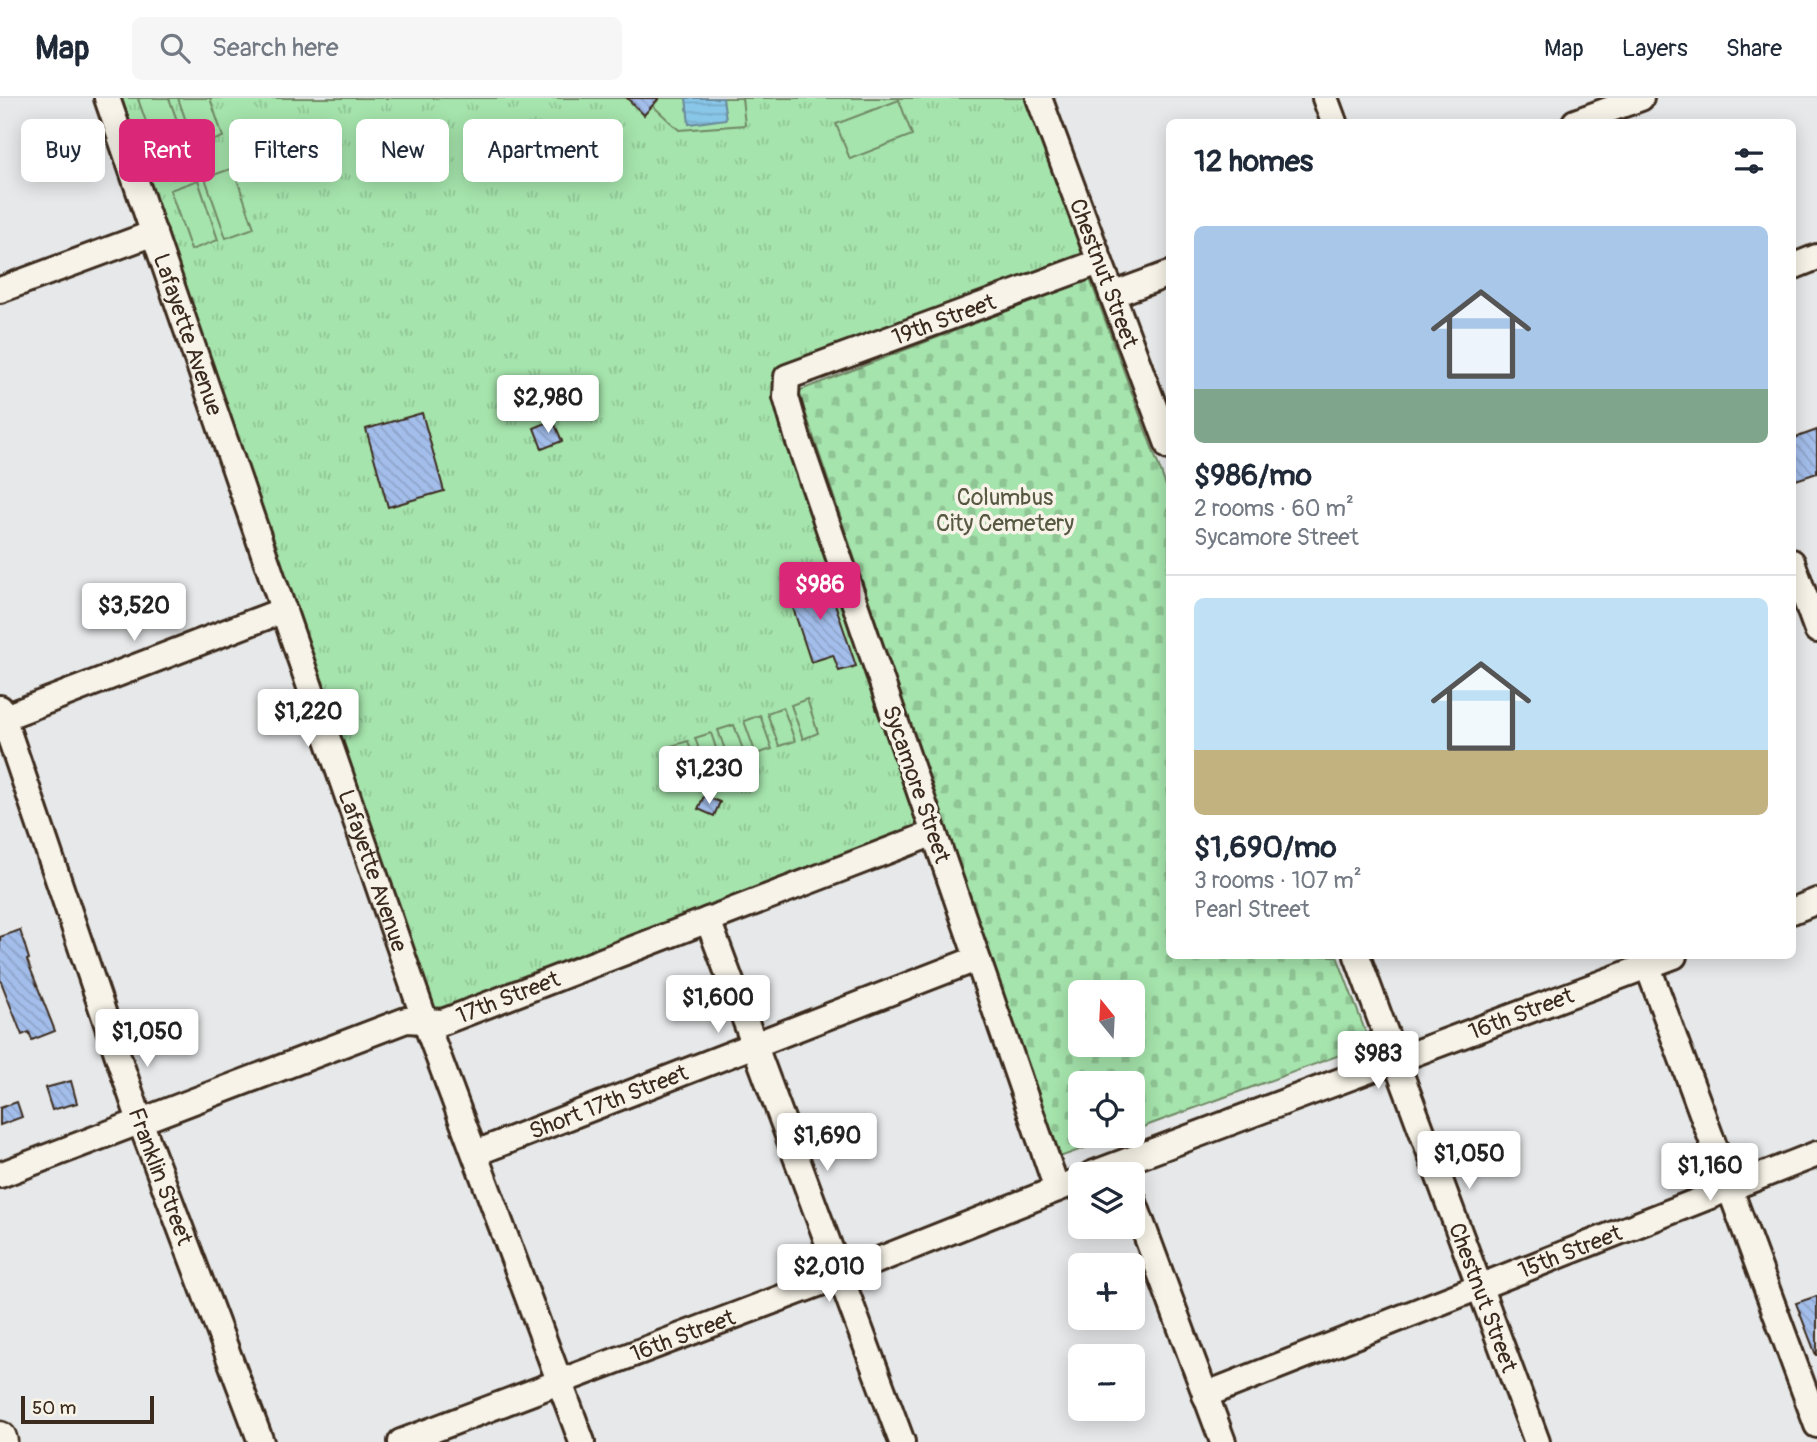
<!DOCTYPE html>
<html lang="en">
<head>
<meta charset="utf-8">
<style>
	:root { --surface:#fff; --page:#f6f6f7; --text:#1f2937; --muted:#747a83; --line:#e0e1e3; --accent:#db2777 }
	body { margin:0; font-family:Pangolin,sans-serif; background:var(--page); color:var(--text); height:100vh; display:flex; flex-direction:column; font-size:26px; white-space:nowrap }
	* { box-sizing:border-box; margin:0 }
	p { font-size:23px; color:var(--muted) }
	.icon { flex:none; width:38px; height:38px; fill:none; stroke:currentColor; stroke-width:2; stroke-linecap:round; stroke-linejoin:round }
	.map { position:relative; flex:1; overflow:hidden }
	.details { position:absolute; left:1166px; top:21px; width:630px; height:840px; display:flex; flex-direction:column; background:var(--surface); border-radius:10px; box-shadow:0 4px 18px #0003 }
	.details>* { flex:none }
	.hud { position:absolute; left:21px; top:21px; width:665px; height:63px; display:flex; gap:14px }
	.needle { width:46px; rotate:342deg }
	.controls { position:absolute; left:1068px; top:882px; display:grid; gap:14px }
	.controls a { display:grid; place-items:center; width:77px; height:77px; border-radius:10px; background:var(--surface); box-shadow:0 4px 18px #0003; font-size:35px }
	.scale { position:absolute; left:21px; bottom:18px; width:133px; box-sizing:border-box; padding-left:7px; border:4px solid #3b2a1e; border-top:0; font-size:19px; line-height:24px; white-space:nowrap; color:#3b2a1e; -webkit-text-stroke:5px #f7f3e8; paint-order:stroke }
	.price { position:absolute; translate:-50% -60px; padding:0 16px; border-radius:7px; background:#fff; color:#222; font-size:23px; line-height:46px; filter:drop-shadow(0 2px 4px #0008) }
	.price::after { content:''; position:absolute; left:50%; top:42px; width:21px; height:16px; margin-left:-10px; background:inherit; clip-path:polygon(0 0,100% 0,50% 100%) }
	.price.selected { background:var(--accent); color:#fff }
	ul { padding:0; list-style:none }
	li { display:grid; align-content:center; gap:14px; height:371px; padding:0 28px }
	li+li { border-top:2px solid var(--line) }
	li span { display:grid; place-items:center; height:217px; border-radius:10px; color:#555 }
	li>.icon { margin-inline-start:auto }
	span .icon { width:126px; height:126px; fill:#fffc; stroke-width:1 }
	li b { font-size:30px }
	h2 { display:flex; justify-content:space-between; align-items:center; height:84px; padding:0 28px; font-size:30px }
	.chip { padding:0 24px; border-radius:10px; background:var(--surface); box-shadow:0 4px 18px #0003; font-size:24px; line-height:63px }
	.chip.selected { background:var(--accent); color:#fff }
	header { display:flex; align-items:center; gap:42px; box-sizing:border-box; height:98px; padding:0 35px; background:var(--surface); border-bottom:2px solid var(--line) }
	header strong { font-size:33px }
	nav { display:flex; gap:38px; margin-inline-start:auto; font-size:24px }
	.search { width:490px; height:63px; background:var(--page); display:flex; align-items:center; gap:18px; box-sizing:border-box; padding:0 24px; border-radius:10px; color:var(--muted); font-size:26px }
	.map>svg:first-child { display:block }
	.grass { fill:url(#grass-tufts); stroke:#708765; stroke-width:2 }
	.cemetery { fill:url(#cemetery-stones); stroke:#708765; stroke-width:2; fill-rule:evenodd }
	.pitch { fill:#a5e4ac; stroke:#708765; stroke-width:2 }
	.water { fill:url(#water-rules); stroke:#6a8898; stroke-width:2 }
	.building { fill:url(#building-back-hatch); stroke:#3b2a1e; stroke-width:2 }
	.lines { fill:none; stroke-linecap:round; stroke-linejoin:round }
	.minor-casing { stroke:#3b2a1e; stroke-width:30 }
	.major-casing { stroke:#3b2a1e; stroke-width:37 }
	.minor { stroke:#f7f3e8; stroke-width:24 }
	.major { stroke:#f7f3e8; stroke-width:32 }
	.labels { text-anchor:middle; stroke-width:7; stroke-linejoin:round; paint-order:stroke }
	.street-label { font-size:23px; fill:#3b2a1e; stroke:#f7f3e8 }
	.park-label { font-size:23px; fill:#565842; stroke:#f7f3e8 }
</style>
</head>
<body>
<header>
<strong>Map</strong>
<div class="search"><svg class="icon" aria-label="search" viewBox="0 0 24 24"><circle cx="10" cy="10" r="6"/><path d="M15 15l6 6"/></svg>Search here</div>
<nav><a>Map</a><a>Layers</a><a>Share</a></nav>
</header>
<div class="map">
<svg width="1817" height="1344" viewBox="0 0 1817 1344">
	<defs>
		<pattern id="grass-tufts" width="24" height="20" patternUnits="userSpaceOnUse" patternTransform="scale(1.75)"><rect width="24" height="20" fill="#a5e4ac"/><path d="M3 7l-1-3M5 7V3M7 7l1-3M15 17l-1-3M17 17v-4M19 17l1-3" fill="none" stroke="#8fc494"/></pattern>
		<pattern id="cemetery-stones" width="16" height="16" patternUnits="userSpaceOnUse" patternTransform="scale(1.75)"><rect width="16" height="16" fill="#a5e4ac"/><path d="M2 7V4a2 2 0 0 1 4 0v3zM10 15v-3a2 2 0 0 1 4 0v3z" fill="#8fc494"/></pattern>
		<pattern id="water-rules" width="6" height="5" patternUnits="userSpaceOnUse" patternTransform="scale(1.75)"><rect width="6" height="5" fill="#89c7e9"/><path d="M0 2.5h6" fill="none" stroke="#77abc7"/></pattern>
		<pattern id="building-back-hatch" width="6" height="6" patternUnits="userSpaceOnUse" patternTransform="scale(1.75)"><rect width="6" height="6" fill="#a3beeb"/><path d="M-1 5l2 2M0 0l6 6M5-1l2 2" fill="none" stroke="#8da3c9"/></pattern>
	</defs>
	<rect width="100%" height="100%" fill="#e6e8e9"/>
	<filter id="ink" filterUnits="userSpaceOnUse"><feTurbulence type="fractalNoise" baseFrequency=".0143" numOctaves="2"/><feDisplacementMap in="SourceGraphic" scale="14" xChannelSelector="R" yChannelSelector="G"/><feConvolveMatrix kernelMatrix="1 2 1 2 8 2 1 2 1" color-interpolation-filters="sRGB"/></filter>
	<g filter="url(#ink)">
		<polygon class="grass" points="108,0 1039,0 1099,164 787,279 934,735 437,911 417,899"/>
		<path class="cemetery" d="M1090,181L1169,396V858H1337L1370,946L1132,1033V985H1080V1038H1118L1057,1060L798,293ZM1080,894H1132V947H1080Z"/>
		<g class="pitch">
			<polygon points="141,0 169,0 187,51 159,61 138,1"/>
			<polygon points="178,0 210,0 223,39 195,49"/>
			<polygon points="656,0 742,0 745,27 679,32 653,8 658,2"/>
			<polygon points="899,2 912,37 850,61 836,26"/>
			<polygon points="233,70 254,130 226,140 205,80"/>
			<polygon points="198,82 218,142 191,152 170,92"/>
			<polygon points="807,601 818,635 803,641 791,607"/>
			<polygon points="783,609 795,643 779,648 767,615"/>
			<polygon points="760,617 772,651 756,656 744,623"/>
			<polygon points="734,627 746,660 730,666 718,632"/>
			<polygon points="711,635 722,668 707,674 695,640"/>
			<polygon points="688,643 700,677 684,682 672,648"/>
		</g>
		<polygon class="water" points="686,0 723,0 726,21 689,26"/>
		<g class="building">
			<polygon points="627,0 659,0 644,17"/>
			<polygon points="422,315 444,393 388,409 366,331"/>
			<polygon points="553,322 562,343 542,351 534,330"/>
			<polygon points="1817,332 1817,375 1796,382 1792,370 1792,341"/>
			<polygon points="825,476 856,568 839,573 833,557 811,564 786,489"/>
			<polygon points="704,698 720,704 714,718 698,711"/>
			<polygon points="20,832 29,861 27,862 55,933 32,942 29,934 22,937 0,881 0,839"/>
			<polygon points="71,983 77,1005 52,1012 45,990"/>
			<polygon points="17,1004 22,1019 0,1027 0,1010"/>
			<polygon points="1817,1198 1817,1257 1816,1257 1796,1205"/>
		</g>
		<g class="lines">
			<g class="minor-casing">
				<g id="minor">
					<path id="s1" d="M107,0L425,923L582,1344"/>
					<path id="s2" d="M1039,0L1169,349"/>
					<polyline points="1325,0 1334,24"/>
					<polyline points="1575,24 1641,0"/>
					<polyline points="1792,169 1817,159"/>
					<polyline points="0,192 154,135"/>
					<polyline points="1112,197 1169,176"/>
					<polyline points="1792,464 1817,532"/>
					<path id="s3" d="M0,610L140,1023L261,1344"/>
					<polyline points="0,621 284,512"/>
					<polyline points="1792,813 1817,803"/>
					<polyline points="708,822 902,1344"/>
					<path id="s4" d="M1357,858L1537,1344"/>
					<polyline points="1644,858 1817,1327"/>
					<path id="s5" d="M476,1055L976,861"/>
					<path id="s6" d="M1092,1076L1674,858"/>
					<path id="s7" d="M0,1077L406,922L443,924L934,735"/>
					<path id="s8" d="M1057,1091L798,341L786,299L787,279L1099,164"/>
					<polyline points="1132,1099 1223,1344"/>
					<path id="s9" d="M1205,1297L1817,1056"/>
					<path id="s10" d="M401,1344L818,1186L1080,1082"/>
				</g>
			</g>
			<g class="major-casing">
				<polyline id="major" points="0,1340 1,1344"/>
			</g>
			<use href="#minor" class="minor"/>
			<use href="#major" class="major"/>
		</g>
	</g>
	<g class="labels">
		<g class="street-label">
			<text dy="8" stroke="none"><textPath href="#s2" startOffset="187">Chestnut Street</textPath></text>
			<text dy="8" stroke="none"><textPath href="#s8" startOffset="1024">19th Street</textPath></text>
			<text dy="8" stroke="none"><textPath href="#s1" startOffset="250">Lafayette Avenue</textPath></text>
			<text transform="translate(917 686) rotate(71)" y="8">Sycamore Street</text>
			<text dy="8" stroke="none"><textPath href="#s1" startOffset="817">Lafayette Avenue</textPath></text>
			<text dy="8" stroke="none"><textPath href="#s7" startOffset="541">17th Street</textPath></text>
			<text dy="8" stroke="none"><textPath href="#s6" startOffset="458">16th Street</textPath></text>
			<text dy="8" stroke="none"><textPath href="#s5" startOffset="142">Short 17th Street</textPath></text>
			<text dy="8" stroke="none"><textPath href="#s3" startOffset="495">Franklin Street</textPath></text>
			<text dy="8" stroke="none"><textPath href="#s9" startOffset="392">15th Street</textPath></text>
			<text dy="8" stroke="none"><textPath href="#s4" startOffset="364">Chestnut Street</textPath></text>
			<text dy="8" stroke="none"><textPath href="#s10" startOffset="301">16th Street</textPath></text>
		</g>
		<g class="park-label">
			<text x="1005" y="407">Columbus<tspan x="1005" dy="26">City Cemetery</tspan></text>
		</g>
	</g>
</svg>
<div class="controls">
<a><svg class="needle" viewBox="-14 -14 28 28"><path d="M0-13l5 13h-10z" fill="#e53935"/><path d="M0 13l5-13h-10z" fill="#747a83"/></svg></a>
<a><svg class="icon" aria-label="locate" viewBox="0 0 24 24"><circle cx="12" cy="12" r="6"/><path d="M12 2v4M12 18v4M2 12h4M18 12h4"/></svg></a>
<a><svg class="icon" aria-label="layers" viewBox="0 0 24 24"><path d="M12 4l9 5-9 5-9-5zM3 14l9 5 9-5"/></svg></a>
<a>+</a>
<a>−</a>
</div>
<div class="scale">50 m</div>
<b class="price" style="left:548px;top:337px">$2,980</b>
<b class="price selected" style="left:820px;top:524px">$986</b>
<b class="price" style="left:134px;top:545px">$3,520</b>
<b class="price" style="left:308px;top:651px">$1,220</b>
<b class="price" style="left:709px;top:708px">$1,230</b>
<b class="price" style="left:718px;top:937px">$1,600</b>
<b class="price" style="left:147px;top:971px">$1,050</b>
<b class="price" style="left:1378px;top:993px">$983</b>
<b class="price" style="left:827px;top:1075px">$1,690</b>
<b class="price" style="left:1469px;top:1093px">$1,050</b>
<b class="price" style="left:1710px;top:1105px">$1,160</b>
<b class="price" style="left:829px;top:1206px">$2,010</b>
<div class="hud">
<a class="chip">Buy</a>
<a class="chip selected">Rent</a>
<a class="chip">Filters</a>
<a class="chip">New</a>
<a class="chip">Apartment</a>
</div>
<section class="details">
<h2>12 homes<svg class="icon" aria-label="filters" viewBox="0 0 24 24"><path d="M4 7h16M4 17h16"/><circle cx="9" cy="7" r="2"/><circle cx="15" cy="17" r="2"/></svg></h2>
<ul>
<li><span style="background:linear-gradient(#a9c7e8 75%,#7fa58c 0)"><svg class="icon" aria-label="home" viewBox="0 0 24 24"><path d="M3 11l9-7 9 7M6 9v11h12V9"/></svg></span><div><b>$986/mo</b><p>2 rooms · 60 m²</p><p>Sycamore Street</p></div></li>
<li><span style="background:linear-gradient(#bfe0f5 70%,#c2b280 0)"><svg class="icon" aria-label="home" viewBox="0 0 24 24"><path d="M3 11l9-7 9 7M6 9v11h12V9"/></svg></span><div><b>$1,690/mo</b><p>3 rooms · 107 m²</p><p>Pearl Street</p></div></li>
</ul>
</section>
</div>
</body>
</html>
